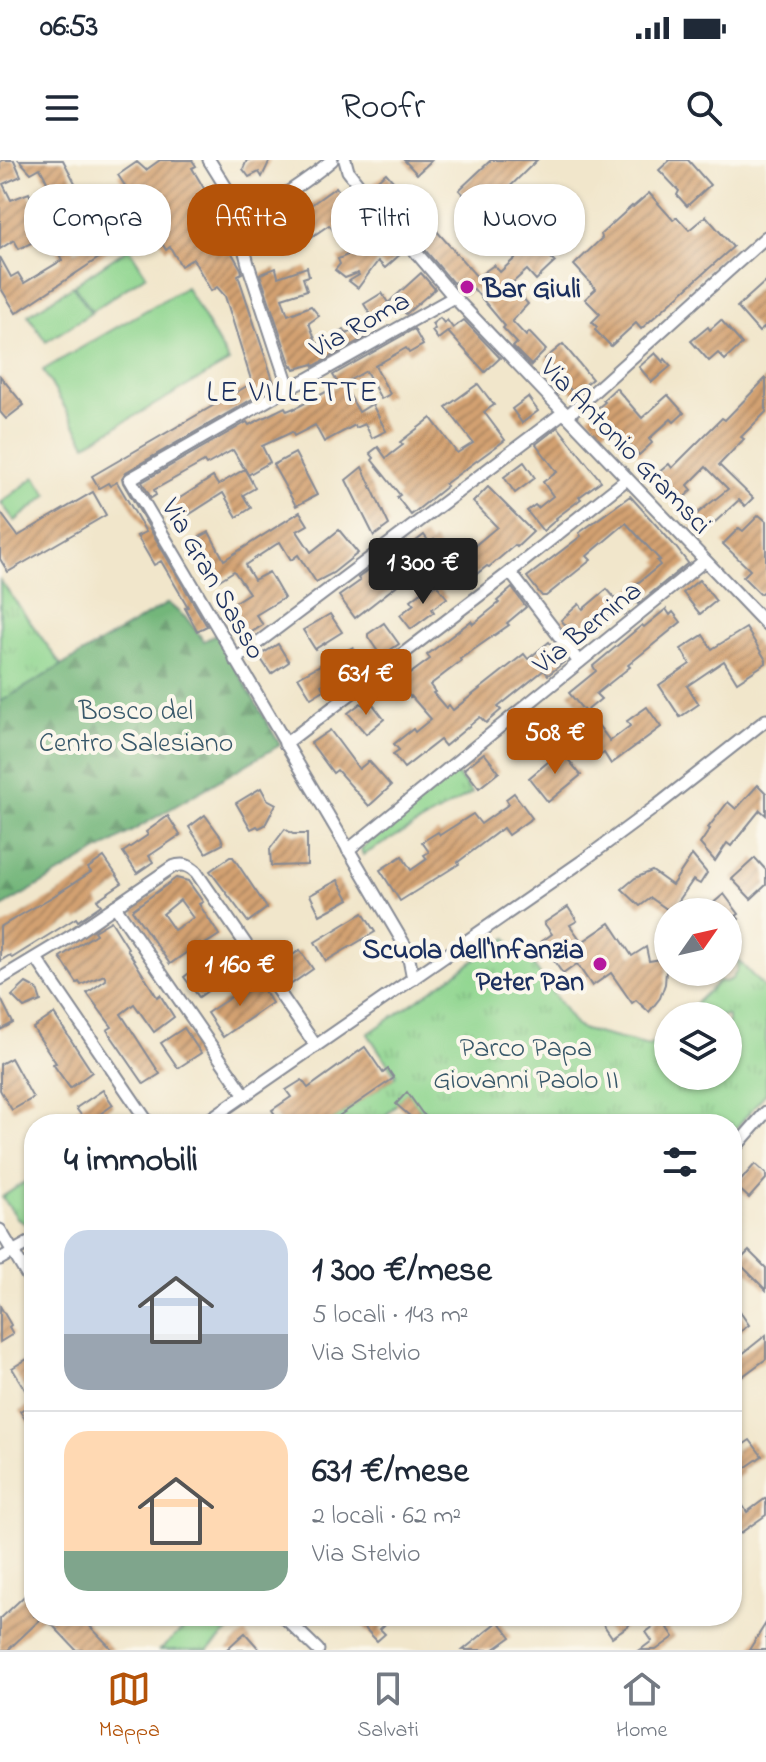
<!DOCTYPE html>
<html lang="it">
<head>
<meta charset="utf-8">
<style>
	:root { --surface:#fff; --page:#f2f2f3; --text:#1f2937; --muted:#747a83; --line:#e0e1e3; --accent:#b45309 }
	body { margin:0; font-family:"Indie Flower",sans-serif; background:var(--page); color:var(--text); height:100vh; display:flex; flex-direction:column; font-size:30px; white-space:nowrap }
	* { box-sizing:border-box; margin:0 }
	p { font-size:26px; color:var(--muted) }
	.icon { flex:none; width:44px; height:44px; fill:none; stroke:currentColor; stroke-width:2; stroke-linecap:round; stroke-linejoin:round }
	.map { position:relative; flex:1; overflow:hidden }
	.drawer { position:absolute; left:24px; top:954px; width:718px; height:512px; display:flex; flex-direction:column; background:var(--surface); border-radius:32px; box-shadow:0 2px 6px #0004 }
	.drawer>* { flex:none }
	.guide { position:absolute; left:24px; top:24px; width:718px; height:72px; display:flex; gap:16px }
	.needle { width:52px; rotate:56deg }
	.buttons { position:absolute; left:654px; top:738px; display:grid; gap:16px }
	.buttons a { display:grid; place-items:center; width:88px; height:88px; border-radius:50%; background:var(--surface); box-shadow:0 2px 6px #0004; font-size:40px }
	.price { position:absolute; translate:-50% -68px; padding:0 18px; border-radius:8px; background:var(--accent); color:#fff; font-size:26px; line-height:52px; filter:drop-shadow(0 2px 4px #0008) }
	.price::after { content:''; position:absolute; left:50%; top:48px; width:24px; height:18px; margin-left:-12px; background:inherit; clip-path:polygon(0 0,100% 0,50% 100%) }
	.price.selected { background:#222; color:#fff }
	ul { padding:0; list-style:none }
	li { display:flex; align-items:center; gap:24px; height:200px; padding:0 40px }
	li+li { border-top:2px solid var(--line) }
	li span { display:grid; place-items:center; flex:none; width:224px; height:160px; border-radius:24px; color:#555 }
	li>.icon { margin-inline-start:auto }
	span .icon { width:96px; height:96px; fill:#fffc; stroke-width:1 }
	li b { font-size:34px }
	h2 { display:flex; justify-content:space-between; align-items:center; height:96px; padding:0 40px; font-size:34px }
	.pill { padding:0 28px; border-radius:32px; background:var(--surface); box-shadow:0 2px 6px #0004; font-size:28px; line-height:72px }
	.pill.selected { background:var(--accent); color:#fff }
	.status { display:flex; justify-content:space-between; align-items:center; height:56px; padding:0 40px; background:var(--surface); direction:ltr }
	.status svg { height:22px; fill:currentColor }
	header { display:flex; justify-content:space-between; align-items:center; height:104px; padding:0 40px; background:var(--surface); font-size:36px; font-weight:600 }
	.menu { display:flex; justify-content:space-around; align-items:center; height:112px; border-top:2px solid var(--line); background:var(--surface); font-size:22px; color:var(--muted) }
	.menu a { display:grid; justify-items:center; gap:4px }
	.menu .selected { color:var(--accent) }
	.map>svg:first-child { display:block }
	.grass { fill:url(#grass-tufts); stroke:#558276; stroke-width:2 }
	.forest { fill:url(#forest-firs); stroke:#47726c; stroke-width:2 }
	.pitch { fill:#8fd58f; stroke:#558276; stroke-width:2 }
	.building { fill:url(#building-hatch); fill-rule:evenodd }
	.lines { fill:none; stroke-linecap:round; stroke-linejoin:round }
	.minor-casing { stroke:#868a94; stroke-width:15 }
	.minor { stroke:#fff; stroke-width:11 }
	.poi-dot { fill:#b5179e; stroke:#fbf7ec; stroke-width:3 }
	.labels { text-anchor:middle; stroke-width:8; stroke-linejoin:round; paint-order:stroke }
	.poi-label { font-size:28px; font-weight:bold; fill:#1b2f5e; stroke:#fbf7ec; text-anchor:start }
	.street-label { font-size:28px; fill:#1b2f5e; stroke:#fbf7ec }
	.park-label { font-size:28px; fill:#38586a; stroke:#fbf7ec }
	.neighbourhood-label { font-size:30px; letter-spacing:2px; fill:#1b2f5e; stroke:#fbf7ec }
</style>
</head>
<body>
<div class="status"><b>06:53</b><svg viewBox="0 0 49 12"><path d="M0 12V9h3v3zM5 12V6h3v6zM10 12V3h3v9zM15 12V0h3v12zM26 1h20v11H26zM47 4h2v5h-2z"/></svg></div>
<header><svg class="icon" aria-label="menu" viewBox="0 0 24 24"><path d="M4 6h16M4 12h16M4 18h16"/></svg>Roofr<svg class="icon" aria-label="search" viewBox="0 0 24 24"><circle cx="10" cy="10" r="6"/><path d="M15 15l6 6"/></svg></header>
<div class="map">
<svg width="766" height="1490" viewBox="0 0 766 1490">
	<defs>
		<pattern id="grass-tufts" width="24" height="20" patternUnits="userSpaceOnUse" patternTransform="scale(2)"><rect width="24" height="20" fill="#8fd58f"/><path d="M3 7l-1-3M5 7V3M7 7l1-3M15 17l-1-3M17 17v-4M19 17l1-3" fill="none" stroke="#7bb77e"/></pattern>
		<pattern id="forest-firs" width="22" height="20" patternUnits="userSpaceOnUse" patternTransform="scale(2)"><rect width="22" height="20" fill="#73b67a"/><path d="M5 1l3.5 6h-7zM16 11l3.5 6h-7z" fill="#5e9467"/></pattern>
		<pattern id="building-hatch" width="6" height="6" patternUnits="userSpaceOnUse" patternTransform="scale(2)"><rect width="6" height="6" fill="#d3a171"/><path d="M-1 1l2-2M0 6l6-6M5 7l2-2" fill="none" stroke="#aa8460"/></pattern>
	</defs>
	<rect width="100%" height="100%" fill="#fbf7ec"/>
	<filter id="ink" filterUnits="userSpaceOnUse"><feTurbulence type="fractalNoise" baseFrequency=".0125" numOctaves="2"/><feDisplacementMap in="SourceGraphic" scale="16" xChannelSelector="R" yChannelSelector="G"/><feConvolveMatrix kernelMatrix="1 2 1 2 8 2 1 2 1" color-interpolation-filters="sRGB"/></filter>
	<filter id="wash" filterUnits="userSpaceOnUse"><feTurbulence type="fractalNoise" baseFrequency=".006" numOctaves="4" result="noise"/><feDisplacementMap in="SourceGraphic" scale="32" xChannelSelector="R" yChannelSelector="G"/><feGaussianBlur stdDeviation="1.8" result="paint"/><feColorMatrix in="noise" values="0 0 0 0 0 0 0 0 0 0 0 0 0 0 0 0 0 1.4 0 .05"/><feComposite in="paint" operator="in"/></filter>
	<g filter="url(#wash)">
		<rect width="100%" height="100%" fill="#f1e6cb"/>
		<g class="grass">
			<polygon points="0,420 62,506 0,542"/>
			<polygon points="455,612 472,633 363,695 361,689"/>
			<polygon points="507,778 520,800 527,796 576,866 584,870 649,886 668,869 668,916 728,916 728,856 682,856 719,821 725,822 732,819 737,810 738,800 766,830 766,933 732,973 732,964 434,964 422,953 407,933 378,964 333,964 331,961 396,916 368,874"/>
			<polygon points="34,1016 34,1061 28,1065 19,1060 2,1037"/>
			<polygon points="197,1456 223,1456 233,1467 208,1490 160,1490"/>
		</g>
		<polygon class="forest" points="168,443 187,459 204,481 216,474 280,585 0,748 0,542"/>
		<g class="pitch">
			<polygon points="129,88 146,115 92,151 74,125"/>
			<polygon points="73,126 91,153 46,182 28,155"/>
			<polygon points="186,127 229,202 86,284 43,210"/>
			<polygon points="35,317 48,335 15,361 1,343"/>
		</g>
		<g id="blocks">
			<g class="building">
				<path d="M3,0H14L21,16L3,24L11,40L29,33L36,49L58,40L51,34L53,33L40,8L31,13L19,0H63L84,40L97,31L100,34L105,31L125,59L140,49L118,15L137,2L146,10L160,0H192L196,6L192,8L216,49L207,55L216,70L218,69L241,109L242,113L238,115L275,226L126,312L122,318L123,323L207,466L197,471L185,448L188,447L161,401L154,405L137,376L146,372L117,322L110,326L108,323L99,328L92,316L252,223L225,136L217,127L211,131L193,99L181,106L170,87L166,90L159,78L155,80L147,66L16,153L0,127V97L11,117L18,113L24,123L62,100L49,74L19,89L14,80L0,89V2ZM85,65L94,79L75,92L68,76Z"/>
				<polygon points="247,0 270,0 262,17 259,12 249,17 243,9"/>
				<polygon points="404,0 432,0 417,14"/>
				<polygon points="491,0 537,0 482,54 459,30"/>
				<polygon points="670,0 688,0 710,25 687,46 677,35 679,31 659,10"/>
				<polygon points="386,13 477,117 494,105 500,112 535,80 555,102 536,120 527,110 511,124 528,144 512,161 526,176 529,172 546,190 531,205 513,187 517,183 503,168 505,166 473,128 466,135 461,127 455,122 453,123 393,52 398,48 387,34 384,37 373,24"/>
				<polygon points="336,27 346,41 342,44 352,58 334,71 329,65 307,80 298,67 303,64 297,55"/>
				<polygon points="649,33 673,60 677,57 689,70 706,56 733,87 641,169 636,163 611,186 595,170 597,167 592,162 600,154 585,139 596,129 574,105 602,78 601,74 632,46 633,47"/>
				<polygon points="276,62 283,80 265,88 259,69"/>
				<polygon points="380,63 404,91 385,108 378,101 358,128 349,121 359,115 358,113 345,118 335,110 340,104 338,99 366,87 360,80"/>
				<polygon points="307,107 309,116 303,118 307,130 282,138 288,155 311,146 319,156 309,163 317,184 344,169 347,174 364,165 369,175 314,206 313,204 295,209 293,205 291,206 260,114 276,108 278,117"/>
				<polygon points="421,113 435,129 406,154 398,146 388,155 380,155 373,159 364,144 382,133 388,143"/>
				<polygon points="766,121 766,166 759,172 737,147"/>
				<polygon points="440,158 444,163 447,160 453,168 464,160 500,198 485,212 448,172 450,170 438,179 432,171 435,169 432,164"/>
				<polygon points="721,160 742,184 725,200 718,193 709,201 691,181 708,167 710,170"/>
				<polygon points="414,169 423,185 409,193 406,188 375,206 390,234 381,239 366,211 343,224 359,252 372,244 386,271 372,278 365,264 356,268 355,265 324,282 315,265 294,276 292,272 262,286 270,302 248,315 233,290 206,305 204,302 186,312 154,330 156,335 151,338 142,322 247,262 249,265 285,247 287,251 294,248 294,249 339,225 333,215"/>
				<polygon points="563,184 592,219 574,234 545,199"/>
				<polygon points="655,193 663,202 665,199 671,206 652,222 639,207"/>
				<polygon points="0,216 24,245 6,259 0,252"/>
				<polygon points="766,218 766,252 741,277 744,279 719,305 753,338 745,346 739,340 701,375 688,361 728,329 706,307 688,325 692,330 677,344 653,317 669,304 672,308 722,258 725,260"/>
				<polygon points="478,224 494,245 484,252 505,280 445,324 447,326 411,355 397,337 400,335 372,300 374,298 370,293 378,287 386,298 403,285 400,282 431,258 457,293 473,283 446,247"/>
				<polygon points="616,228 642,258 668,235 684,253 674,262 671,259 649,279 652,283 639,295 611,265 602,273 588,256 605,242 603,240"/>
				<polygon points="528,237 538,251 522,263 512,249"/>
				<polygon points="558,267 601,321 579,337 581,339 556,358 557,359 543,371 527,351 535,345 538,348 553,336 543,322 557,312 536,284"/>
				<polygon points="295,293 317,335 296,346 273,305"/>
				<polygon points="524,302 535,318 515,333 504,317"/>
				<polygon points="362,307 389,365 374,376 346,320"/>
				<polygon points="245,309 255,328 243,335 251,348 237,357 223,333 179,361 169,345 213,317 218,325"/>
				<polygon points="488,327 533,372 517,387 515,385 489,407 487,406 461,426 447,409 497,367 473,342"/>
				<polygon points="93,332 106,355 8,412 0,399 0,352 18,376"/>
				<polygon points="630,336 674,385 688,403 638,444 628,431 660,405 657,401 660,400 626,363 587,396 591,400 546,436 542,436 527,417 581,376 579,373"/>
				<polygon points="300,352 308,365 297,371 311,392 339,370 358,393 333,413 316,422 298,395 291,400 280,382 245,405 254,420 269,412 284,438 256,455 263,465 245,476 227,447 249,433 234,411 218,421 210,409 215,406 198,378 209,372 224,400"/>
				<polygon points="759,355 766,361 766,429 760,434 743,417 750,410 723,384 739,368 743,371"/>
				<polygon points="424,375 430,383 434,380 440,388 412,410 414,412 355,458 339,436 360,421 358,418 395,390 399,394"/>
				<polygon points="699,420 716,441 700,454 683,433"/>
				<polygon points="436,424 447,438 432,449 434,452 411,469 400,455 414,444 411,440 424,430 426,432"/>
				<polygon points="512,428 526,447 507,463 509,465 460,499 461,501 430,525 435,532 433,533 446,548 449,545 453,550 524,494 528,499 549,482 564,502 548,515 544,510 498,547 501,550 486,563 480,557 445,586 440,580 404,608 393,594 399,590 394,584 413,569 415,572 431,559 411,536 410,537 399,522 430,499 427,495 471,461 473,464 499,443 497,441"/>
				<polygon points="607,429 621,445 578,480 561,460 579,444 583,449"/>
				<polygon points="666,449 670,455 673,452 681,462 628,505 630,507 596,534 601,539 585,552 569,533 596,511 593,506 642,465 644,467"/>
				<polygon points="330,454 342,472 315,489 303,470"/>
				<polygon points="384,463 399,484 381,496 368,477 368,474"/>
				<polygon points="746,468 766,500 766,503 737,522 724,501 687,526 699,544 680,557 659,525 690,504 681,489 703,475 712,489"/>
				<polygon points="278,484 289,502 271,514 259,496"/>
				<polygon points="353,487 363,505 354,510 353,508 348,511 347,509 321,525 324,530 311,538 298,517"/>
				<polygon points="371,542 384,559 366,574 348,553 361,543 365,547"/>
				<polygon points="647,547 661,567 611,604 604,593 595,599 580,578 598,565 610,581 630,566 627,561"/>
				<polygon points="550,549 565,567 539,589 524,571"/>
				<polygon points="330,570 359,609 369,601 391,626 369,646 337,610 333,613 311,583"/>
				<polygon points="561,591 581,615 548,642 529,618"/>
				<polygon points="484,593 499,612 479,628 464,609"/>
				<polygon points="758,625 766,633 766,655 760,650 731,686 727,683 715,701 700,684 710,669 708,668 728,642 736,649"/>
				<polygon points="261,628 267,639 276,644 265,665 259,668 257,666 251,669 236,643"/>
				<polygon points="514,633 532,658 508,675 503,668 458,702 459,704 400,741 380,710 402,696 411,710 427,699 424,695 429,692 422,682 438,672 440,675 473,654 481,664 509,644 506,639"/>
				<polygon points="205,655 221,677 223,684 206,693 189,667"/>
				<polygon points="168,656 180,675 149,696 153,702 137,713 123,692 148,675 146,672"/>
				<polygon points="285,669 293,674 307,674 307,705 271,706 270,689"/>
				<polygon points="692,695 707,713 700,724 693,720 671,752 651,738 640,746 622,729 635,718 652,711 672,725"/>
				<polygon points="104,697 122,723 97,740 101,745 78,761 76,758 12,798 10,795 0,801 0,767 52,737 91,712 88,708"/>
				<polygon points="230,697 233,697 267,748 248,762 210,711"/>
				<polygon points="755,698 766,710 766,725 751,739 732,719"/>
				<path d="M176,718L188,721L203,742L199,744L219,775L202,786L200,783L170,804L132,750ZM180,740L193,758L174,770L163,754Z"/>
				<polygon points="338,720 349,739 320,755 310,735"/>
				<polygon points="724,734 739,754 736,756 739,759 728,768 728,752 716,752 711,745"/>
				<polygon points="568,747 577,761 570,765 582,782 610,763 632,796 646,787 649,801 667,798 665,824 660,838 649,852 636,840 632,843 611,813 592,826 577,804 563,814 541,782 552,774 544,763"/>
				<polygon points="363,753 375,772 326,801 315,782"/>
				<polygon points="111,761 128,788 127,789 157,837 160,835 174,857 154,872 134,844 121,854 160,914 144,924 107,870 112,867 87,833 106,820 104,815 81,825 79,822 77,823 60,797 96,774 94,771"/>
				<polygon points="300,790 313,809 290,825 277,806"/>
				<polygon points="228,791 240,808 199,837 184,817 200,805 203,809"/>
				<polygon points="257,820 272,843 223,877 207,853"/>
				<polygon points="26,823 37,829 41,841 24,848 12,836"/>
				<polygon points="0,837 13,863 0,870"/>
				<polygon points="54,854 92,912 70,928 53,904 56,903 33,868"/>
				<polygon points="184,868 201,893 178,908 161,883"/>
				<polygon points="365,887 383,913 388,909 394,918 327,964 281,964 272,950 291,937 286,930 302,920 308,928"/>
				<polygon points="11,898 33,938 12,950 0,930 0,904"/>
				<polygon points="103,930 113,945 87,963 76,948"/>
				<polygon points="407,932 422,953 434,964 419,964 396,944"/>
				<polygon points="755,1004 766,1014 766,1019 749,1038 736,1026"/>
				<polygon points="749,1091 766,1108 766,1130 738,1102"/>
				<polygon points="0,1146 11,1165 9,1167 13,1174 0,1182"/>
				<polygon points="740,1152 749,1165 732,1178 732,1158"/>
				<polygon points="766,1175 766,1199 732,1224 732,1199 740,1194 741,1195"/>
				<polygon points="34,1195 34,1273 20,1251 33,1243 12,1208"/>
				<polygon points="750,1280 762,1296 742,1310 744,1313 732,1322 732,1296 736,1294 734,1291"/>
				<polygon points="766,1338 766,1355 732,1379 732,1354 743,1346 747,1352"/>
				<polygon points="34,1427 34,1456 80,1456 113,1490 76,1490 44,1456 8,1490 0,1490 0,1459"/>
				<polygon points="367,1456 394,1456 380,1469 385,1474 377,1481 360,1463"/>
				<polygon points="607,1456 622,1456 629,1465 612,1477 601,1461"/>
				<polygon points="668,1456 685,1456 668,1468 674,1477 656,1490 640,1490 652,1481 646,1472"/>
				<polygon points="499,1461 511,1477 493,1490 463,1490"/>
				<polygon points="766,1463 766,1490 749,1490"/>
				<polygon points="245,1473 260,1490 226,1490 240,1477"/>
			</g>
		</g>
	</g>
	<g filter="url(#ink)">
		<use href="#blocks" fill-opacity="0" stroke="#868a94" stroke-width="2"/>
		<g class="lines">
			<g class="minor-casing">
				<g id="minor">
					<polyline points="209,0 227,29 236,57 248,104 289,228 308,219 454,137"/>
					<polyline points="345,0 348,11 358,24 454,137 766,464"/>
					<path d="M229,33C235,39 241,47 250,49C265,52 319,11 332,0"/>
					<polyline points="289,228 130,319 407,789 413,819"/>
					<polyline points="567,256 766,77"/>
					<polyline points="510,412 579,502"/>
					<polyline points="235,500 564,252"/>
					<polyline points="285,584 510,412 627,319"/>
					<polyline points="348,690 704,401"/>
					<polyline points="115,746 245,935"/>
					<polyline points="36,798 149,964"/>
					<path d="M0,819L73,775L172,707C183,703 188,705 196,712L316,886"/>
					<polyline points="203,964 581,702 658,645 766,560"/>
					<polyline points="732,991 766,952"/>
					<polyline points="0,1070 34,1127"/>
					<polyline points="0,1099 34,1080"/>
					<polyline points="283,1456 318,1490"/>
				</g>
			</g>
			<use href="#minor" class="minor"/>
		</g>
	</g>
	<g class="poi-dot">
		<circle cx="467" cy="127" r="8"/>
		<circle cx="600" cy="804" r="8"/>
	</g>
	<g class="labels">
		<g class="poi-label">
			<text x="483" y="137">Bar Giuli</text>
			<text x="584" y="798" text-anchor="end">Scuola dell'Infanzia<tspan x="584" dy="32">Peter Pan</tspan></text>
		</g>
		<g class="street-label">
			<text transform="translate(359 163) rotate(-29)" y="10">Via Roma</text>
			<text transform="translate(627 285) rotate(46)" y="10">Via Antonio Gramsci</text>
			<text transform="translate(215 418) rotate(60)" y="10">Via Gran Sasso</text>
			<text transform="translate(586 466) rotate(-39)" y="10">Via Bernina</text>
		</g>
		<g class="park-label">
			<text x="136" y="559">Bosco del<tspan x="136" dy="32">Centro Salesiano</tspan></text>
			<text x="526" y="896">Parco Papa<tspan x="526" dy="32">Giovanni Paolo II</tspan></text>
		</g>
		<g class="neighbourhood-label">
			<text x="293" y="241">LE VILLETTE</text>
		</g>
	</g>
</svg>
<div class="buttons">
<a><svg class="needle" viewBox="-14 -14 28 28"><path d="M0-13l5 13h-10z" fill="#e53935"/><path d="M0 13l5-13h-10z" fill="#747a83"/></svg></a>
<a><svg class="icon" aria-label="layers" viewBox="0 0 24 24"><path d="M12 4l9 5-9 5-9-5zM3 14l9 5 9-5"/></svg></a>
</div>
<b class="price selected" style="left:423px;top:446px">1 300 €</b>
<b class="price" style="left:366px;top:557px">631 €</b>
<b class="price" style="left:555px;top:616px">508 €</b>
<b class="price" style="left:240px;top:848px">1 160 €</b>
<div class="guide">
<a class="pill">Compra</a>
<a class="pill selected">Affitta</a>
<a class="pill">Filtri</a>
<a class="pill">Nuovo</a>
</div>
<section class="drawer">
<h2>4 immobili<svg class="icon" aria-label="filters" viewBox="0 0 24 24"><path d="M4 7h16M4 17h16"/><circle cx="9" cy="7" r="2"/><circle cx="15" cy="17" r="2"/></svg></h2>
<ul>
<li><span style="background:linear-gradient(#c9d6e8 65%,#9aa5b1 0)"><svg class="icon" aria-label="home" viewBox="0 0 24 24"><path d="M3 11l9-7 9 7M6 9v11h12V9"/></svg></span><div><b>1 300 €/mese</b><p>5 locali · 143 m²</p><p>Via Stelvio</p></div></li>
<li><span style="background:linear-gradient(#ffd9b3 75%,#7fa58c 0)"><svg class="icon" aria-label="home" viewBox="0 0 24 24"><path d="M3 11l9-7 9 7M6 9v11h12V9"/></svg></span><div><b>631 €/mese</b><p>2 locali · 62 m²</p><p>Via Stelvio</p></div></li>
</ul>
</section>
</div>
<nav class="menu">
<a class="selected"><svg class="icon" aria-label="map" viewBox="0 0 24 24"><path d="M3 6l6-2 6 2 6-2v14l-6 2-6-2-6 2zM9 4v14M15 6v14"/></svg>Mappa</a>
<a><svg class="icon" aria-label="saved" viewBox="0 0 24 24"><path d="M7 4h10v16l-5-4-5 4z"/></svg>Salvati</a>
<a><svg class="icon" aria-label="home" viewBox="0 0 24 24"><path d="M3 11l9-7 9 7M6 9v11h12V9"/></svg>Home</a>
</nav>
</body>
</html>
